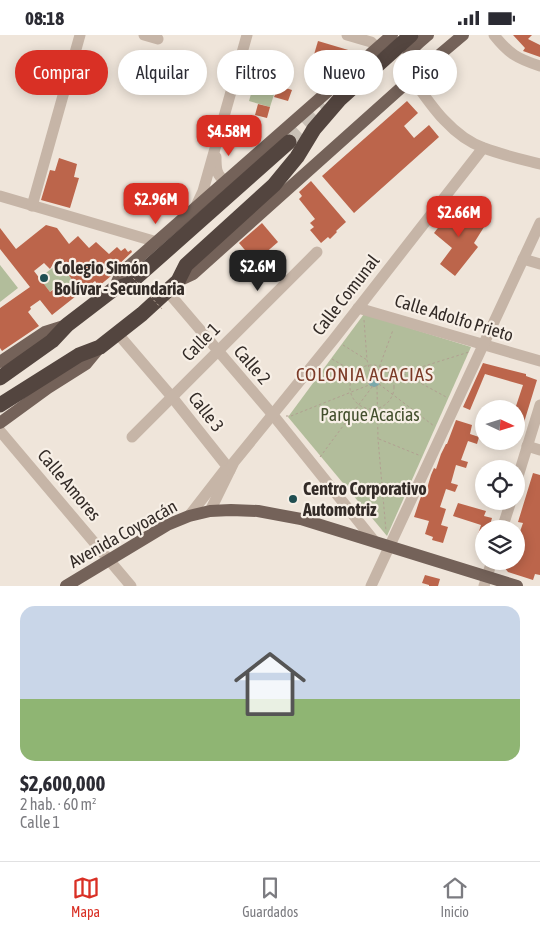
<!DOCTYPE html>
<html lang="es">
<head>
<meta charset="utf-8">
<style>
	:root { --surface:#fff; --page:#f7f7f7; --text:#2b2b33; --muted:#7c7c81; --line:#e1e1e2; --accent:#d93025 }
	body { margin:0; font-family:"Asap Condensed",sans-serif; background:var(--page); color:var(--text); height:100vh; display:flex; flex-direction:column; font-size:19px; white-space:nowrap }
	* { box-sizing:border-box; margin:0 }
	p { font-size:16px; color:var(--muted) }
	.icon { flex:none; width:28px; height:28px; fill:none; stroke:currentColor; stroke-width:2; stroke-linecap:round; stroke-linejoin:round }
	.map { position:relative; height:551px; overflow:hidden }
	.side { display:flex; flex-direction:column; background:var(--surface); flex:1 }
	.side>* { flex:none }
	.hud { position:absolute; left:15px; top:15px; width:510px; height:45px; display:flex; gap:10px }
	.needle { width:32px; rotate:94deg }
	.buttons { position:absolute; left:475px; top:365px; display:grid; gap:10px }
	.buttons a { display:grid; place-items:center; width:50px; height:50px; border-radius:50%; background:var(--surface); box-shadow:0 2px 12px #0003; font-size:25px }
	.price { position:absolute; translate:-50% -42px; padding:0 11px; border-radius:10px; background:var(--accent); color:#fff; font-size:16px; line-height:32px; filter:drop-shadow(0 1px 2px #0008) }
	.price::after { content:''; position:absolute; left:50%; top:30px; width:15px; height:11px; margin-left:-8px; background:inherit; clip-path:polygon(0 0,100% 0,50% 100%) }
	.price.current { background:#222; color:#fff }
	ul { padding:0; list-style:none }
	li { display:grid; align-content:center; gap:10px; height:265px; padding:0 20px }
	li span { display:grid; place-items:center; height:155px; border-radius:15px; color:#555 }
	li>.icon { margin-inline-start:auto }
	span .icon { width:90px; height:90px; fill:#fffc; stroke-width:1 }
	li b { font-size:21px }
	.chip { padding:0 18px; border-radius:22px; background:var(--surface); box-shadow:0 2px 12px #0003; font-size:18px; line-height:45px }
	.chip.current { background:var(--accent); color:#fff }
	.status { display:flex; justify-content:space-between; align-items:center; height:35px; padding:0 25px; background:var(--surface); direction:ltr }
	.status svg { height:14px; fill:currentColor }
	.tabs { display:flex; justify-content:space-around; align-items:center; height:70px; border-top:1px solid var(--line); background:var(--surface); font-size:14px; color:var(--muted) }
	.tabs a { display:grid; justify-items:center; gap:2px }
	.tabs .current { color:var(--accent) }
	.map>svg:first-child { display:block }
	.green { fill:#b2bd9b }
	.water { fill:#7ba8aa }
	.building { fill:#bc654b; fill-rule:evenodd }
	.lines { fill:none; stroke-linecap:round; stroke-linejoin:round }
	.highway-tunnel { stroke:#c9c0b6; stroke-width:15; stroke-dasharray:15 8; stroke-linecap:butt }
	.path { stroke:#b19f91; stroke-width:1; stroke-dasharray:2.5 2.5; stroke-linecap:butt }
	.minor { stroke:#c6b5a7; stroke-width:11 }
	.major { stroke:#746259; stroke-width:12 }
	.highway { stroke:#53453f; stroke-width:15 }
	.path-bridge { stroke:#b19f91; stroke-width:1; stroke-dasharray:2.5 2.5; stroke-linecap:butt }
	.poi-dot { fill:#204e51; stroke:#f7efe6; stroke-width:2 }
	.labels { text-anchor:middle; stroke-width:4.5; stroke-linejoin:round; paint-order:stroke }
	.poi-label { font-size:18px; font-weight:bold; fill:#332b27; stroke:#f7efe6; text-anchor:start }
	.street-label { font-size:18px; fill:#332b27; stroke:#f7efe6 }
	.park-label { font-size:18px; fill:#434f2d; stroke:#f7efe6 }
	.neighbourhood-label { font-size:19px; letter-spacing:1px; fill:#7b3a27; stroke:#f7efe6 }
</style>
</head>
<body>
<div class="status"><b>08:18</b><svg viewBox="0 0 49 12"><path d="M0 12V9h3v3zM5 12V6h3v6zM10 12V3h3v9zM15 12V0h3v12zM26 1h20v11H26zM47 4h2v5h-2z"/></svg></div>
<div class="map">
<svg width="540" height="551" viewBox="0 0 540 551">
	<rect width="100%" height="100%" fill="#efe5da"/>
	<g class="green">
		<polygon points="277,50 270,72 249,66 253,52"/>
		<polygon points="59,228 74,247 62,257 59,254 55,257 53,254 50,257 39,243"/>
		<polygon points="0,230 18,253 0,267"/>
		<polygon points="364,279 471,312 387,501 288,382"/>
	</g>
	<circle class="water" cx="374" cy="346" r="6"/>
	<g class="building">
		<polygon points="513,0 532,0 528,4 540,10 540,22 523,16 525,13"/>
		<polygon points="318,6 355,17 324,45 308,40"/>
		<polygon points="264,34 280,39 277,50 292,55 288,66 274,62 276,58 253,52 256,44 261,45"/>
		<polygon points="407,66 418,78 404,91 414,103 429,90 439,102 354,178 322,141"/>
		<polygon points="258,69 270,72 267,83 255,80"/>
		<polygon points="59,123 77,129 74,142 79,143 70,173 41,165 50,135 55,136"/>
		<polygon points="311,146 346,187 336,196 337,197 330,204 328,202 321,208 310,195 314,192 310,188 315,184 299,164 302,161 299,157"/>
		<polygon points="456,169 484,192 474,208 478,212 455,241 440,229 452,213 434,198"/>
		<polygon points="262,188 278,207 255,227 239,208"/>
		<path d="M46,190L57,193L69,209L78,201L89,213L96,207L109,219L117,212L121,216L125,213L128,217L131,215L132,217L116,232L111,241L99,251L95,246L52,280L40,265L30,272L31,274L28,277L39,291L2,316L0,313V273L30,252L0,214V193L16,214ZM56,224L74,247L62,257L59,254L55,257L54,254L50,257L34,236L44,228L50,234Z"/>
		<polygon points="483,328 526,339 526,341 537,345 518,407 516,407 516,371 523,350 485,339 470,375 463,372"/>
		<polygon points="456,385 472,390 470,399 479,402 477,409 468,406 461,425 468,427 466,433 456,430 451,448 458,450 455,457 446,454 440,472 446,474 441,490 448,492 443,508 432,505 433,502 425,499 429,486 414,482 419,467 423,456 426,457 431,440 434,433 436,434 441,419 446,409 447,409"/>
		<polygon points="533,438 540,440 540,540 535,539 533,545 508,537 504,532 506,526 516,526 516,508 523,488 518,487"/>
		<polygon points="458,468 486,476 484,481 492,483 489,494 484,494 484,505 477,502 481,490 453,481"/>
		<polygon points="425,540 440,544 438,551 429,551 429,550 422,548"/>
	</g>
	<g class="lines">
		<polyline class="highway-tunnel" points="289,107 327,72"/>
		<g class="path">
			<polyline points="364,285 367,325 371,341"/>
			<polyline points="343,310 367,325"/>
			<polyline points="332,324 368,345"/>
			<circle cx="372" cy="352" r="22"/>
			<polyline points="404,339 448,363"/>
			<circle cx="374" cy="346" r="6"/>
			<polyline points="376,341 393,295"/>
			<polyline points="380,345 469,317"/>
			<polyline points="379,349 434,391"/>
			<polyline points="377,352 378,404 386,496"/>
			<polyline points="286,381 291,381 369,350"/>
			<polyline points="379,404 421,421"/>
			<polyline points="320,422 372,352"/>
		</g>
		<g class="minor">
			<polyline points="144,0 158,4"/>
			<polyline points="347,0 371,7 377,13"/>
			<path d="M494,0C509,19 518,24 540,31"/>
			<path d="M412,43C430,69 452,102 484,113C502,120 521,124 540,129"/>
			<path d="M216,122C216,133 216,141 226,146"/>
			<polyline points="0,161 157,207"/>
			<polyline points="32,171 80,0"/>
			<polyline points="195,173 203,156 247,0"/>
			<polyline points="523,224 540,229"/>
			<polyline points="167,256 273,380 375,507"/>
			<polyline points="358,273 540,326"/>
			<polyline points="118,299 172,362 230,435"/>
			<polyline points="0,396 131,551"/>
			<polyline points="132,402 317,217"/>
			<polyline points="527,411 540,415"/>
			<polyline points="516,448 540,370"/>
			<polyline points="210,476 234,427 334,304 483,113"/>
			<polyline points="189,481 224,436"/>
			<polyline points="502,494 511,466"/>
			<polyline points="371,551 540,188"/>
			<polyline points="484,551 492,526"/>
		</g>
		<g class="major">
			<path d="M412,43C397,23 414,12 428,0"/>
			<polyline points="178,246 193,239 412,43 463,0"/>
			<polyline points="114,254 121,238 392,0"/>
			<polyline points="0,327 45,297 67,290"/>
			<polyline points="0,388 48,353 86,329 100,312"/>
			<polyline points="66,551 167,490 189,481 210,476 231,475 258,476 301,484 517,551"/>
		</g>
		<g class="highway">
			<polyline points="0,343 52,306 67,290 114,254 129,249 289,107"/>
			<polyline points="0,370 79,320 100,312 142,279 178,246 186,230 274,150 297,122 314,94 339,65 411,0"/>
		</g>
		<polyline class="path-bridge" points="123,232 162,274"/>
	</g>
	<g class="poi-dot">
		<circle cx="44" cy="243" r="5"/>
		<circle cx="293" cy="464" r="5"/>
	</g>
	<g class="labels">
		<g class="poi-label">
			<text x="54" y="239">Colegio Simón<tspan x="54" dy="21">Bolívar - Secundaria</tspan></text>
			<text x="303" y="460">Centro Corporativo<tspan x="303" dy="21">Automotriz</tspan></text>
		</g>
		<g class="street-label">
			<text transform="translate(346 260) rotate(-52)" y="6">Calle Comunal</text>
			<text transform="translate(454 283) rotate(17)" y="6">Calle Adolfo Prieto</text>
			<text transform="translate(201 307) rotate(-45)" y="6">Calle 1</text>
			<text transform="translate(252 330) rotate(49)" y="6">Calle 2</text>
			<text transform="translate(206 377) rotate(52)" y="6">Calle 3</text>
			<text transform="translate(69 450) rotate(50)" y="6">Calle Amores</text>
			<text transform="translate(123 499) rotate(-29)" y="6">Avenida Coyoacán</text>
		</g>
		<g class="park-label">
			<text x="370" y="386">Parque Acacias</text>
		</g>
		<g class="neighbourhood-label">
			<text x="365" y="346">COLONIA ACACIAS</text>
		</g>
	</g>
</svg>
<div class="buttons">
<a><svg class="needle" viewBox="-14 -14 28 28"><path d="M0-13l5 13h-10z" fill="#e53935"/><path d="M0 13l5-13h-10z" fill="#7c7c81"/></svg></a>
<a><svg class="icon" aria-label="locate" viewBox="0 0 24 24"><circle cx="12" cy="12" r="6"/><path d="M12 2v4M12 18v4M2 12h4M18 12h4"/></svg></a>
<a><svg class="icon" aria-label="layers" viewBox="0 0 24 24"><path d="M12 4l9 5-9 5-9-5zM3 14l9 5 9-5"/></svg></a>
</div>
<b class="price" style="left:229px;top:122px">$4.58M</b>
<b class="price" style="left:156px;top:190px">$2.96M</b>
<b class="price" style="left:459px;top:203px">$2.66M</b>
<b class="price current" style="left:258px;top:257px">$2.6M</b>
<div class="hud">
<a class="chip current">Comprar</a>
<a class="chip">Alquilar</a>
<a class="chip">Filtros</a>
<a class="chip">Nuevo</a>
<a class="chip">Piso</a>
</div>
</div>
<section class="side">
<ul>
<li><span style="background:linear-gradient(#c9d6e8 60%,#8fb573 0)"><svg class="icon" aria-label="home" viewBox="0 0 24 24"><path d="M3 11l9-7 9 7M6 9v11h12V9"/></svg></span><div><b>$2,600,000</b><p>2 hab. · 60 m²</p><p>Calle 1</p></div></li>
</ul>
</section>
<nav class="tabs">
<a class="current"><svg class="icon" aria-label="map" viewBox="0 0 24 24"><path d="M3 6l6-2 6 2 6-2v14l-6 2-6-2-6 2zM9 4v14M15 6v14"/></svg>Mapa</a>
<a><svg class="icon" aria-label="saved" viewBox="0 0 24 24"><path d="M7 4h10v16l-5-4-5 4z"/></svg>Guardados</a>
<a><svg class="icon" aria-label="home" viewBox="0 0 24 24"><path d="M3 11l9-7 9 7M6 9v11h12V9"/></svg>Inicio</a>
</nav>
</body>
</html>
